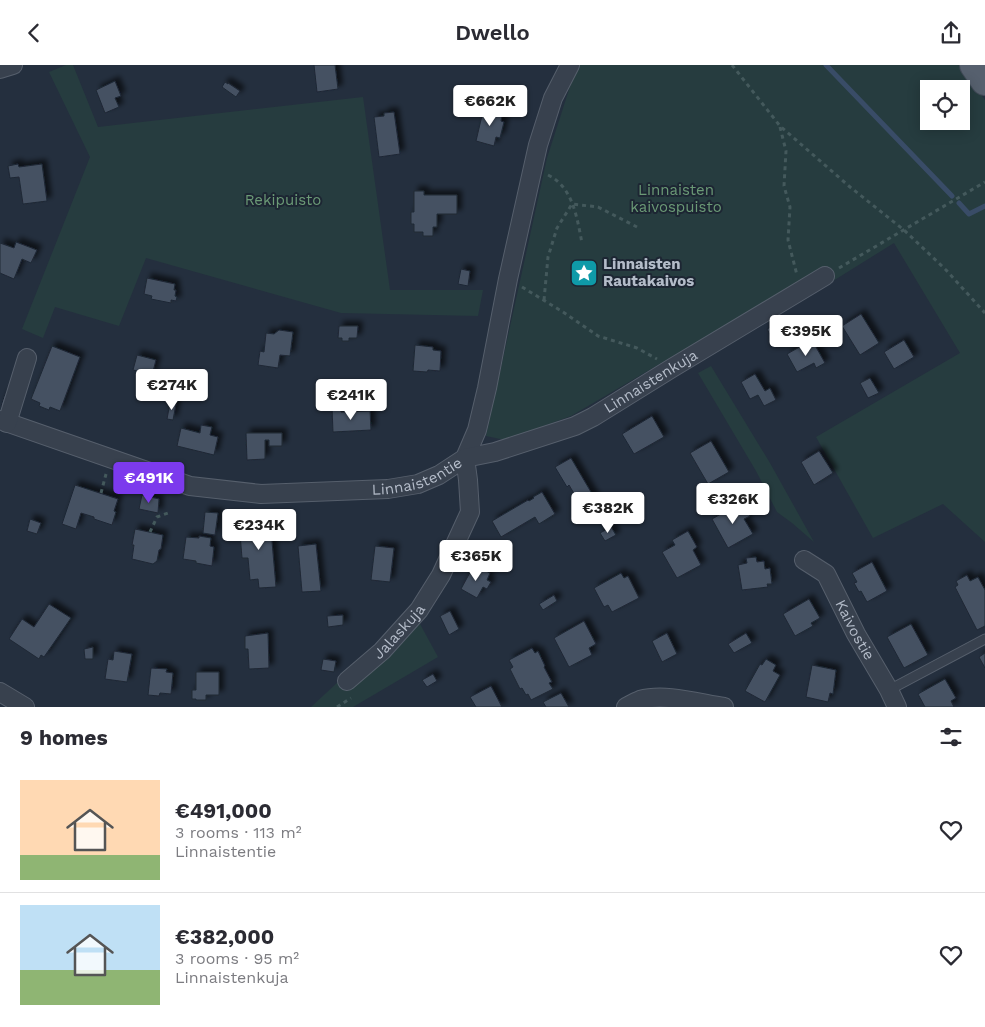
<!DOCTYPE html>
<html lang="en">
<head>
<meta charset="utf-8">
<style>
	:root { --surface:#fff; --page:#f2f2f3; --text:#2b2b33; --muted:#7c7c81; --line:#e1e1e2; --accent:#7c3aed }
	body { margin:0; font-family:"Work Sans",sans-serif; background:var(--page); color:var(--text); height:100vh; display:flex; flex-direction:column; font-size:19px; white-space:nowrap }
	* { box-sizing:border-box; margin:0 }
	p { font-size:16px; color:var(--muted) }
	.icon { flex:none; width:28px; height:28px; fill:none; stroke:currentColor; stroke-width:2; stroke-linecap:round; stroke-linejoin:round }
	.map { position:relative; height:642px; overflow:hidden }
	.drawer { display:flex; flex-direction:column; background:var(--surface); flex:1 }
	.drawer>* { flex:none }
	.fabs { position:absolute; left:920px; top:15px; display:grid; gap:10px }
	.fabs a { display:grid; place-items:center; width:50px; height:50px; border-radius:0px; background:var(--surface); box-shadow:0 2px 12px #0003; font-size:25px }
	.price { position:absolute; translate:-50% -42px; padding:0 11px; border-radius:5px; background:#fff; color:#222; font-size:16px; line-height:32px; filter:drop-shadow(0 1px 2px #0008) }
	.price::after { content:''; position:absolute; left:50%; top:30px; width:15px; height:11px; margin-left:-8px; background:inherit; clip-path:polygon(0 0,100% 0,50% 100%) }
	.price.selected { background:var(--accent); color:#fff }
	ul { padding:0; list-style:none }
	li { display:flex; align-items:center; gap:15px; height:125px; padding:0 20px }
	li+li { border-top:1px solid var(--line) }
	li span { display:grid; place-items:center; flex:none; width:140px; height:100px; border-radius:0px; color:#555 }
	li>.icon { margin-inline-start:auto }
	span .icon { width:60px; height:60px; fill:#fffc; stroke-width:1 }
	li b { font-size:21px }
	h2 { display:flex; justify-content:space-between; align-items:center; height:60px; padding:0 20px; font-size:21px }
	header { display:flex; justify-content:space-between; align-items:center; height:65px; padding:0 20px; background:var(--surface); font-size:22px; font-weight:600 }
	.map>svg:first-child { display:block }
	.green { fill:#263c3f; fill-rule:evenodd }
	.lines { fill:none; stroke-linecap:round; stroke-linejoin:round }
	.stream { stroke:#394c67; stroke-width:5 }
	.building { fill:#455162; stroke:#1f2835; filter:url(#shadow) }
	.service-casing { stroke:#565f6c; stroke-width:11 }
	.minor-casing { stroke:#565f6c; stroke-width:20 }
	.primary-casing { stroke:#414a57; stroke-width:30 }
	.path { stroke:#44595c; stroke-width:3; stroke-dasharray:4 4; stroke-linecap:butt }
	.service { stroke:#38414e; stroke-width:9 }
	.minor { stroke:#38414e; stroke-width:18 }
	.primary { stroke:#56606e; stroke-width:28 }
	.labels { text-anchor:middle; stroke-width:4; stroke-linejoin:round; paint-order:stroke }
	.park-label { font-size:15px; fill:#6b9a76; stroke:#1d2633 }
	.poi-label { font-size:15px; font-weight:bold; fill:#b4bcc9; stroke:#1d2633; text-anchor:start }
	.street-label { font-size:15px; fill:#b4bcc9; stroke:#1d2633 }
</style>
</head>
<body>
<header><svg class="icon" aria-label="back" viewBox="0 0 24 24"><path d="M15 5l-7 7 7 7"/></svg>Dwello<svg class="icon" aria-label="share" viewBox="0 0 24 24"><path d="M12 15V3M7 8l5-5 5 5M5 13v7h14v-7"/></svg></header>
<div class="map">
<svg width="985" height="642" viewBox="0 0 985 642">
	<defs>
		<filter id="shadow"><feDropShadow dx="4.5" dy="-4.5" stdDeviation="2.5" flood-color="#0009"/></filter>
	</defs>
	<rect width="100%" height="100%" fill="#242f3e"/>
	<g class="green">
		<polygon points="66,0 73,0 98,62 363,32 390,225 483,225 478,251 341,248 146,193 119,261 55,242 43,273 22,264 90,92 49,7"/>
		<path d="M580,0H960L985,35V477L943,439L873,473L816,372L960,288L894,178L833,216L825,202L571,351L505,375L486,371L547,93L575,6ZM929,24H961V56H929Z"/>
		<polygon points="711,301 770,398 814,477 792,458 777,447 756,406 698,308"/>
		<polygon points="420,559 438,592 353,642 311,642 338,617 345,623 388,589"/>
	</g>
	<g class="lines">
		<g class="stream">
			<polyline points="826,0 952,131"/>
			<polyline points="959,138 969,149 985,141"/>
		</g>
	</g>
	<g class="building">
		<polygon points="314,0 335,0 338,24 317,27"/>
		<polygon points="115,16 121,31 115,33 119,42 105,48 96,25"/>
		<polygon points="225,17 228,19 228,18 240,26 236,32 222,22"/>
		<polygon points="484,42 503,47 501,56 504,57 500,73 496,72 494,81 476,76"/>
		<polygon points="394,47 400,89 379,92 374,52 384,51 384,48"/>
		<polygon points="18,99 19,102 42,99 47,136 23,139 19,112 10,113 8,101"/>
		<polygon points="414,126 424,126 424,130 457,130 457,149 437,149 437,162 433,162 433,171 423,171 423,167 414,167 414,159 411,159 411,147 414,147"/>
		<polygon points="16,177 37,185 31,198 22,194 14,214 0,208 0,178 14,183"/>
		<polygon points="461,204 470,206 468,221 458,219"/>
		<polygon points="147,213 175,219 174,225 176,225 175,231 177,232 176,236 171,235 171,238 151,234 152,231 144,229"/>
		<polygon points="861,249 879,278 860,290 842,261"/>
		<polygon points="778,258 781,264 784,263 791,275 777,283 767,264"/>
		<polygon points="339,261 358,261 357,273 349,273 349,276 342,276 342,273 338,273"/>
		<polygon points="279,265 293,267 290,291 280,290 278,303 258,300 260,286 264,287 266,268 274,269"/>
		<polygon points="812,275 825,298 816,303 814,298 797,307 787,289"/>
		<polygon points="904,275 914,292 894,304 884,287"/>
		<polygon points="415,280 433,282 433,285 441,286 440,306 428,305 427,307 413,306"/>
		<polygon points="52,281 80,292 60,346 50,342 49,345 39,341 40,338 31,334"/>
		<polygon points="137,290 156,295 152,310 133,305"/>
		<polygon points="755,309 765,326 770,323 776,335 764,341 758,330 750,334 741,317"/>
		<polygon points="870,313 879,328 868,333 860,318"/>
		<polygon points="5,329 11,331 7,343 1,341"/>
		<polygon points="170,338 176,339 173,355 167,354"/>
		<polygon points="332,342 341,342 341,347 370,346 371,365 333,367"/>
		<polygon points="652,351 664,372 634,389 622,369"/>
		<polygon points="201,360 212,362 210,370 218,372 214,390 177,381 181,363 200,368"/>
		<polygon points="246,368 282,368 282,381 269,381 269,375 265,375 265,394 247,395"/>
		<polygon points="711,376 729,407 708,419 690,388"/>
		<polygon points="819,386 833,408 814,420 801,397"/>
		<polygon points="571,393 598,439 585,447 569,420 567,422 555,402"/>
		<polygon points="75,420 118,434 114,446 116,447 112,460 94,454 94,452 81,448 76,464 62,459"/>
		<polygon points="542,427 555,449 539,459 535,452 501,472 492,456 528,435 529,436 534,433 533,432"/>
		<polygon points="142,430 159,434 158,448 139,444"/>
		<polygon points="742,437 750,451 744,454 753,469 728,483 712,454"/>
		<polygon points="601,443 605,450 592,457 588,450"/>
		<polygon points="205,447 218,448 215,470 203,468"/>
		<polygon points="30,454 41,458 37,469 27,466"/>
		<polygon points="270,454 276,522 259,523 258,514 250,515 248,493 242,493 239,456"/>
		<polygon points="611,462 616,470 605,476 600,468"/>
		<polygon points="135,464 163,470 161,484 159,485 157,496 153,499 132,494 134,480 132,480"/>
		<polygon points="688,466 697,482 693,485 701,500 677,513 662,487 675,480 672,475"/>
		<polygon points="199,471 211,473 210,481 214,482 212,501 196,498 196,496 183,494 186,472 199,473"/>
		<polygon points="316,479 321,526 302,527 298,481"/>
		<polygon points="375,481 394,483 390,517 371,515"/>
		<polygon points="756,492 757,497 764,496 765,504 770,503 772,519 767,519 768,522 742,525 738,500 747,498 746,493"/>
		<polygon points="872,497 887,526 867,537 861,526 859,527 854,518 857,517 852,508"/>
		<polygon points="474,500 490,508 487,515 491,517 487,524 483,522 477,533 461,524"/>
		<polygon points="621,508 624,513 628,511 639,533 612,547 608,540 604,542 594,523"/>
		<polygon points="967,510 970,516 978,512 985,525 985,561 977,565 955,522 958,520 956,516"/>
		<polygon points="554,530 557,536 543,545 539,539"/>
		<polygon points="809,534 820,553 811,558 813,561 795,571 783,549"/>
		<polygon points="49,539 71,553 44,592 41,590 39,594 9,574 22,554 34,562"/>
		<polygon points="450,546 459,564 449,570 440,551"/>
		<polygon points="343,550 343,560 328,562 327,551"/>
		<polygon points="584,556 596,579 589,583 592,590 569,602 554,573"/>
		<polygon points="911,559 928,590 904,603 887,572"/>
		<polygon points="268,568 269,603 249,604 248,584 245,584 245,571"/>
		<polygon points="667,568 677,589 662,597 652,576"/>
		<polygon points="746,568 752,578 734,588 728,579"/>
		<polygon points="93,582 93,594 85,594 84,584"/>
		<polygon points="532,583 535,588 538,586 545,601 544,602 552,617 549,618 553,624 531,635 528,629 526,630 522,623 520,624 510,604 513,602 509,595"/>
		<polygon points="114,586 132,589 127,617 105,614 108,594 113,595"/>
		<polygon points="985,588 985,603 979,592"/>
		<polygon points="323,594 336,596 334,607 321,605"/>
		<polygon points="766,594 776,600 773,606 780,610 765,637 745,626 760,599 762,600"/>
		<polygon points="812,600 836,605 833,629 830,628 828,637 806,632"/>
		<polygon points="151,603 167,604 166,607 173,608 171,629 160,628 159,631 148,630"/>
		<polygon points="196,607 219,607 219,630 206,630 206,635 196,635 196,634 192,634 192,625 196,625"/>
		<polygon points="433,609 437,616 427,622 422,615"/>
		<polygon points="945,614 956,633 951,636 954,642 925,642 918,629"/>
		<polygon points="491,621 502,642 476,642 470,632"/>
		<polygon points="561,628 569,642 546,642 543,637"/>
	</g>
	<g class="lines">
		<g class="service-casing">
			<polyline id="service" points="889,625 985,574"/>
		</g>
		<g class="minor-casing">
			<g id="minor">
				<polyline points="0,4 13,0"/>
				<path id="s1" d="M0,355L190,421L261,429L388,424L418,419L439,410L465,393L477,365L487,323L508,214L538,80L553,33L570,0"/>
				<polyline points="7,358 27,293"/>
				<path id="s2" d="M804,495L826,509L856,569L889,625L897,642"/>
				<path id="s3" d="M347,616L382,586L419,545L441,510L470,447L468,415L465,393L495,387L575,361L593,352L672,303L825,211"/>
				<polyline points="0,627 25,642"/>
				<path d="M626,642C630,640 635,637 640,635C665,628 698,638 724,642"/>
			</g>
		</g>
		<g class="primary-casing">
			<polyline id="primary" points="974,0 985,16"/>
		</g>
		<g class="path">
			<polyline points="732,0 780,61 850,122 904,165 946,205 985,248"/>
			<polyline points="780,62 786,86 784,121 790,142 788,175 797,210"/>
			<path d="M548,110C573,122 577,153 582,178"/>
			<polyline points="839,203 985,117"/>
			<polyline points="522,222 563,247 598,271 637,283 657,294"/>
			<polyline points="544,235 548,192 557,163 572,139 598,142 637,162"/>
			<polyline points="101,428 106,409"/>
			<polyline points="150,467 157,452 168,448"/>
			<polyline points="337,642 351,633"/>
		</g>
		<use href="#service" class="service"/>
		<use href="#minor" class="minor"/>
		<use href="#primary" class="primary"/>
	</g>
	<defs>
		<g id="sight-square" transform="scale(1.4375)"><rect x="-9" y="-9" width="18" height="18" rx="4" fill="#0f9aa8" stroke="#1d2633"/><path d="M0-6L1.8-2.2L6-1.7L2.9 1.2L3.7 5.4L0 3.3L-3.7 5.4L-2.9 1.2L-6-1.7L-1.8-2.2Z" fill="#fff"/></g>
	</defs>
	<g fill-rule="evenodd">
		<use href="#sight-square" x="584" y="208"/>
	</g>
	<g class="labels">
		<g class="park-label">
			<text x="676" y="130">Linnaisten<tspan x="676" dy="17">kaivospuisto</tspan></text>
			<text x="283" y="140">Rekipuisto</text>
		</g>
		<g class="poi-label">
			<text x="603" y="204">Linnaisten<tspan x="603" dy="17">Rautakaivos</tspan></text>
		</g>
		<g class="street-label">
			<text dy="5" stroke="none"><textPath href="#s3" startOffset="469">Linnaistenkuja</textPath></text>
			<text dy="5" stroke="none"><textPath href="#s1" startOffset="431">Linnaistentie</textPath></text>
			<text dy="5" stroke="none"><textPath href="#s2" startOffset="89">Kaivostie</textPath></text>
			<text dy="5" stroke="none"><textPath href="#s3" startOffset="72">Jalaskuja</textPath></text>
		</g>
	</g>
</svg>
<div class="fabs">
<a><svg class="icon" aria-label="locate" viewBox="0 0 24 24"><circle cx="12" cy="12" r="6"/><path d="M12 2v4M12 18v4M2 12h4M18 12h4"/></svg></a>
</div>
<b class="price" style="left:490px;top:62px">€662K</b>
<b class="price" style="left:806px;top:292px">€395K</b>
<b class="price" style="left:172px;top:346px">€274K</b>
<b class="price" style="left:351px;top:356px">€241K</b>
<b class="price selected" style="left:149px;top:439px">€491K</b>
<b class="price" style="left:733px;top:460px">€326K</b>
<b class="price" style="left:608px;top:469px">€382K</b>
<b class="price" style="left:259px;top:486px">€234K</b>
<b class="price" style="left:476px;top:517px">€365K</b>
</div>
<section class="drawer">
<h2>9 homes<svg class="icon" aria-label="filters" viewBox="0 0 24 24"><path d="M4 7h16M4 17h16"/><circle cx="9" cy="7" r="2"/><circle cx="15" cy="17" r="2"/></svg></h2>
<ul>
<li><span style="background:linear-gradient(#ffd9b3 75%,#8fb573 0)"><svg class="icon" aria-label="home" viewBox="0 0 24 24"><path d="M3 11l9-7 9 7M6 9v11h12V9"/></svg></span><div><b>€491,000</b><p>3 rooms · 113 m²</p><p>Linnaistentie</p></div><svg class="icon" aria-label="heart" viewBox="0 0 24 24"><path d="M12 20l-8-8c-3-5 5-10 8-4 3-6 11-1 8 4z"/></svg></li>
<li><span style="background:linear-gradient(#bfe0f5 65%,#8fb573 0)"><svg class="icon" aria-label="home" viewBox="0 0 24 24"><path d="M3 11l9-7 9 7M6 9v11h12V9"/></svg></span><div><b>€382,000</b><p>3 rooms · 95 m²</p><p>Linnaistenkuja</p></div><svg class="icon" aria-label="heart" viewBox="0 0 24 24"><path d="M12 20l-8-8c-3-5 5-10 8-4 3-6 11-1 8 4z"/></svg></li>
</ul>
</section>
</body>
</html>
